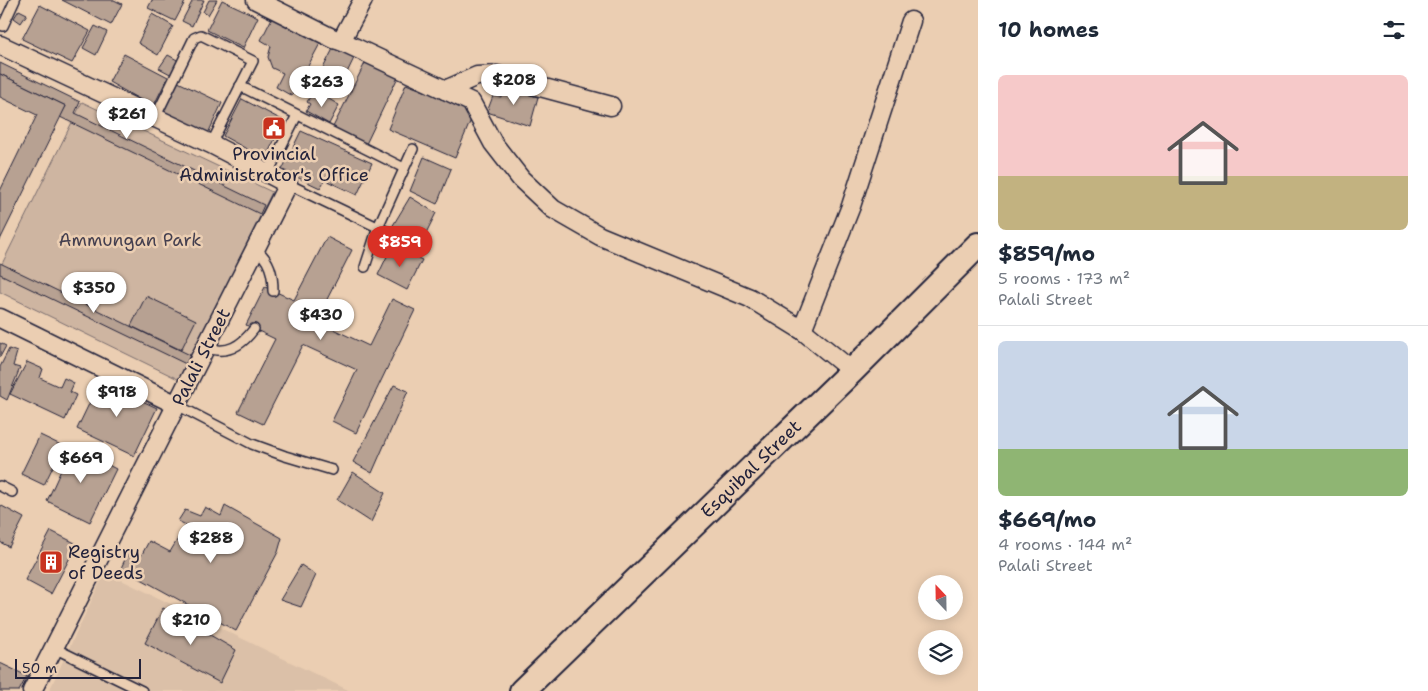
<!DOCTYPE html>
<html lang="en">
<head>
<meta charset="utf-8">
<style>
	:root { --surface:#fff; --page:#f2f2f3; --text:#1f2937; --muted:#747a83; --line:#e0e1e3; --accent:#d93025 }
	body { margin:0; font-family:"Shantell Sans",sans-serif; background:var(--page); color:var(--text); height:100vh; display:flex; flex-direction:column; font-size:19px; white-space:nowrap }
	* { box-sizing:border-box; margin:0 }
	p { font-size:16px; color:var(--muted) }
	.icon { flex:none; width:28px; height:28px; fill:none; stroke:currentColor; stroke-width:2; stroke-linecap:round; stroke-linejoin:round }
	.map { position:relative; flex:1; overflow:hidden }
	.details { display:flex; flex-direction:column; background:var(--surface); width:450px }
	.details>* { flex:none }
	.needle { width:32px; rotate:338deg }
	.tools { position:absolute; left:918px; top:575px; display:grid; gap:10px }
	.tools a { display:grid; place-items:center; width:45px; height:45px; border-radius:50%; background:var(--surface); box-shadow:0 2px 12px #0003; font-size:25px }
	.scale { position:absolute; left:15px; bottom:12px; width:126px; box-sizing:border-box; padding-left:5px; border:2px solid #22223b; border-top:0; font-size:14px; line-height:18px; white-space:nowrap; color:#22223b; -webkit-text-stroke:4px #ebceb2; paint-order:stroke }
	.price { position:absolute; translate:-50% -42px; padding:0 11px; border-radius:18px; background:#fff; color:#222; font-size:16px; line-height:32px; filter:drop-shadow(0 1px 2px #0008) }
	.price::after { content:''; position:absolute; left:50%; top:30px; width:15px; height:11px; margin-left:-8px; background:inherit; clip-path:polygon(0 0,100% 0,50% 100%) }
	.price.current { background:var(--accent); color:#fff }
	ul { padding:0; list-style:none }
	li { display:grid; align-content:center; gap:10px; height:265px; padding:0 20px }
	li+li { border-top:1px solid var(--line) }
	li span { display:grid; place-items:center; height:155px; border-radius:8px; color:#555 }
	li>.icon { margin-inline-start:auto }
	span .icon { width:90px; height:90px; fill:#fffc; stroke-width:1 }
	li b { font-size:21px }
	h2 { display:flex; justify-content:space-between; align-items:center; height:60px; padding:0 20px; font-size:21px }
	main { display:flex; flex:1; min-height:0 }
	.map>svg:first-child { display:block }
	.built { fill:#dbc0a8 }
	.green { fill:#ceb5a1; stroke:#786c6e }
	.building { fill:#b7a192; stroke:#22223b }
	.lines { fill:none; stroke-linecap:round; stroke-linejoin:round }
	.lane-casing { stroke:#22223b; stroke-width:12 }
	.street-casing { stroke:#22223b; stroke-width:21 }
	.secondary-casing { stroke:#22223b; stroke-width:28 }
	.lane { stroke:#ebceb2; stroke-width:9 }
	.street { stroke:#ebceb2; stroke-width:18 }
	.secondary { stroke:#ebceb2; stroke-width:24 }
	.labels { text-anchor:middle; stroke-width:5; stroke-linejoin:round; paint-order:stroke }
	.poi-label { font-size:18px; fill:#22223b; stroke:#ebceb2 }
	.park-label { font-size:18px; fill:#443f4f; stroke:#ebceb2 }
	.street-label { font-size:18px; fill:#22223b; stroke:#ebceb2 }
</style>
</head>
<body>
<main>
<div class="map">
<svg width="978" height="691" viewBox="0 0 978 691">
	<rect width="100%" height="100%" fill="#ebceb2"/>
	<filter id="ink" filterUnits="userSpaceOnUse"><feTurbulence type="fractalNoise" baseFrequency=".02" numOctaves="2"/><feDisplacementMap in="SourceGraphic" scale="10" xChannelSelector="R" yChannelSelector="G"/><feConvolveMatrix kernelMatrix="1 2 1 2 8 2 1 2 1" color-interpolation-filters="sRGB"/></filter>
	<g filter="url(#ink)">
		<polygon class="built" points="105,572 348,690 347,691 49,691"/>
		<polygon class="green" points="82,102 272,192 180,380 0,292 0,268"/>
		<g class="building">
			<polygon points="62,0 114,0 122,4 111,25"/>
			<polygon points="152,0 186,0 175,21 148,8"/>
			<polygon points="193,0 204,0 192,26 182,21"/>
			<polygon points="209,0 217,0 208,15 203,12"/>
			<polygon points="222,0 258,17 243,48 207,30"/>
			<polygon points="40,5 90,31 72,63 22,39"/>
			<polygon points="19,10 27,14 21,23 14,18"/>
			<polygon points="275,12 324,36 292,96 276,87 283,73 272,68 268,57 271,46 261,40"/>
			<polygon points="152,14 173,26 158,55 138,43"/>
			<polygon points="95,26 107,32 96,55 83,48"/>
			<polygon points="334,47 355,56 341,85 319,76"/>
			<polygon points="124,54 168,77 153,107 109,82"/>
			<polygon points="168,55 179,61 172,75 159,68"/>
			<polygon points="366,61 398,77 366,144 333,127"/>
			<polygon points="0,63 80,102 75,113 264,205 260,214 60,117 66,106 0,74"/>
			<polygon points="0,74 66,106 0,240 0,191 37,115 0,97"/>
			<polygon points="178,82 222,103 206,138 160,118"/>
			<polygon points="406,84 475,110 455,158 388,129"/>
			<polygon points="503,88 538,97 530,126 487,112 493,96 501,97"/>
			<polygon points="317,92 339,105 329,124 306,111 310,104 307,102 311,95 314,97"/>
			<polygon points="242,99 284,121 265,159 223,136"/>
			<polygon points="301,131 372,163 357,195 325,180 320,188 282,170"/>
			<polygon points="424,157 451,169 437,204 410,191"/>
			<polygon points="410,197 436,213 421,243 392,227"/>
			<polygon points="327,237 352,250 316,321 369,346 392,299 415,310 356,433 332,421 357,370 303,345 263,424 238,412 275,339 246,325 265,287 294,300"/>
			<polygon points="392,246 422,260 407,290 378,275"/>
			<polygon points="0,263 190,355 186,364 0,274"/>
			<polygon points="146,296 196,320 181,350 131,326"/>
			<polygon points="0,343 6,346 0,357"/>
			<polygon points="9,349 17,352 13,366 20,368 7,400 0,396 0,367"/>
			<polygon points="27,362 43,369 40,378 60,387 64,378 74,383 70,392 76,395 65,420 10,394"/>
			<polygon points="100,381 157,408 134,456 77,429"/>
			<polygon points="394,385 408,391 372,473 353,462"/>
			<polygon points="40,435 63,446 44,485 21,474"/>
			<polygon points="72,446 116,469 90,522 47,501"/>
			<polygon points="353,472 385,493 371,522 337,500"/>
			<polygon points="0,505 24,518 9,547 0,542"/>
			<polygon points="225,506 282,538 278,552 236,631 121,568 129,551 140,558 149,541 170,552 186,525 178,521 185,510 200,516 205,507 221,516"/>
			<polygon points="51,531 77,544 51,594 25,580"/>
			<polygon points="301,565 316,575 301,607 280,600"/>
			<polygon points="163,608 236,650 220,683 145,643"/>
			<polygon points="0,663 27,676 19,691 0,691"/>
		</g>
		<g class="lines">
			<g class="lane-casing">
				<g id="lane">
					<polyline points="0,24 3,26 15,0"/>
					<polyline points="240,86 404,168"/>
					<polyline points="155,118 194,38 201,35 253,61 211,144"/>
					<polyline points="268,173 297,115"/>
					<polyline points="288,184 423,249"/>
					<path d="M255,249C270,259 273,274 273,291"/>
					<polyline points="365,267 378,227 413,149"/>
					<path d="M206,347C227,356 242,345 254,329"/>
					<polyline points="177,405 252,444 285,456 332,470"/>
					<polyline points="0,486 12,492"/>
					<polyline points="54,648 142,691"/>
				</g>
			</g>
			<g class="street-casing">
				<g id="street">
					<polyline points="256,0 334,39 341,41 471,102 493,143 521,179 553,209 600,236 750,298 802,330 852,371"/>
					<polyline points="341,41 363,0"/>
					<polyline points="0,45 211,144 288,184 32,691"/>
					<polyline points="445,90 477,76 496,75 611,106"/>
					<polyline points="0,318 177,405"/>
					<polyline points="802,330 851,206 911,21"/>
				</g>
			</g>
			<g class="secondary-casing">
				<g id="secondary">
					<path id="s1" d="M522,691L852,371L978,245"/>
				</g>
			</g>
			<use href="#lane" class="lane"/>
			<use href="#street" class="street"/>
			<use href="#secondary" class="secondary"/>
		</g>
	</g>
	<defs>
		<g id="civic-square" transform="scale(1.25)"><rect x="-9" y="-9" width="18" height="18" rx="4" fill="#c8321e" stroke="#ebceb2"/><path d="M-.6-6.5H3V-4.5H.6V-3L4-1V1h2V6H-6V1h2V-1L-.6-3ZM-1.2 2.5V6h2.4V2.5Z" fill="#fff"/></g>
		<g id="building-square" transform="scale(1.25)"><rect x="-9" y="-9" width="18" height="18" rx="4" fill="#c8321e" stroke="#ebceb2"/><path d="M-4-6H4V6H1V3H-1V6H-4ZM-2.5-4.3h1.7v1.8h-1.7ZM.8-4.3h1.7v1.8H.8ZM-2.5-1h1.7V.8h-1.7ZM.8-1h1.7V.8H.8Z" fill="#fff"/></g>
	</defs>
	<g fill-rule="evenodd">
		<use href="#civic-square" x="274" y="128"/>
		<use href="#building-square" x="51" y="562"/>
	</g>
	<g class="labels">
		<g class="poi-label">
			<text x="274" y="160">Provincial<tspan x="274" dy="21">Administrator's Office</tspan></text>
			<text x="68" y="558" text-anchor="start">Registry<tspan x="68" dy="21">of Deeds</tspan></text>
		</g>
		<g class="park-label">
			<text x="130" y="246">Ammungan Park</text>
		</g>
		<g class="street-label">
			<text transform="translate(201 357) rotate(-63)" y="6">Palali Street</text>
			<text dy="6" stroke="none"><textPath href="#s1" startOffset="319">Esquibal Street</textPath></text>
		</g>
	</g>
</svg>
<div class="tools">
<a><svg class="needle" viewBox="-14 -14 28 28"><path d="M0-13l5 13h-10z" fill="#e53935"/><path d="M0 13l5-13h-10z" fill="#747a83"/></svg></a>
<a><svg class="icon" aria-label="layers" viewBox="0 0 24 24"><path d="M12 4l9 5-9 5-9-5zM3 14l9 5 9-5"/></svg></a>
</div>
<div class="scale">50 m</div>
<b class="price" style="left:514px;top:106px">$208</b>
<b class="price" style="left:322px;top:108px">$263</b>
<b class="price" style="left:127px;top:140px">$261</b>
<b class="price current" style="left:400px;top:268px">$859</b>
<b class="price" style="left:94px;top:314px">$350</b>
<b class="price" style="left:321px;top:341px">$430</b>
<b class="price" style="left:117px;top:418px">$918</b>
<b class="price" style="left:81px;top:484px">$669</b>
<b class="price" style="left:211px;top:564px">$288</b>
<b class="price" style="left:191px;top:646px">$210</b>
</div>
<section class="details">
<h2>10 homes<svg class="icon" aria-label="filters" viewBox="0 0 24 24"><path d="M4 7h16M4 17h16"/><circle cx="9" cy="7" r="2"/><circle cx="15" cy="17" r="2"/></svg></h2>
<ul>
<li><span style="background:linear-gradient(#f6c9c9 65%,#c2b280 0)"><svg class="icon" aria-label="home" viewBox="0 0 24 24"><path d="M3 11l9-7 9 7M6 9v11h12V9"/></svg></span><div><b>$859/mo</b><p>5 rooms · 173 m²</p><p>Palali Street</p></div></li>
<li><span style="background:linear-gradient(#c9d6e8 70%,#8fb573 0)"><svg class="icon" aria-label="home" viewBox="0 0 24 24"><path d="M3 11l9-7 9 7M6 9v11h12V9"/></svg></span><div><b>$669/mo</b><p>4 rooms · 144 m²</p><p>Palali Street</p></div></li>
</ul>
</section>
</main>
</body>
</html>
